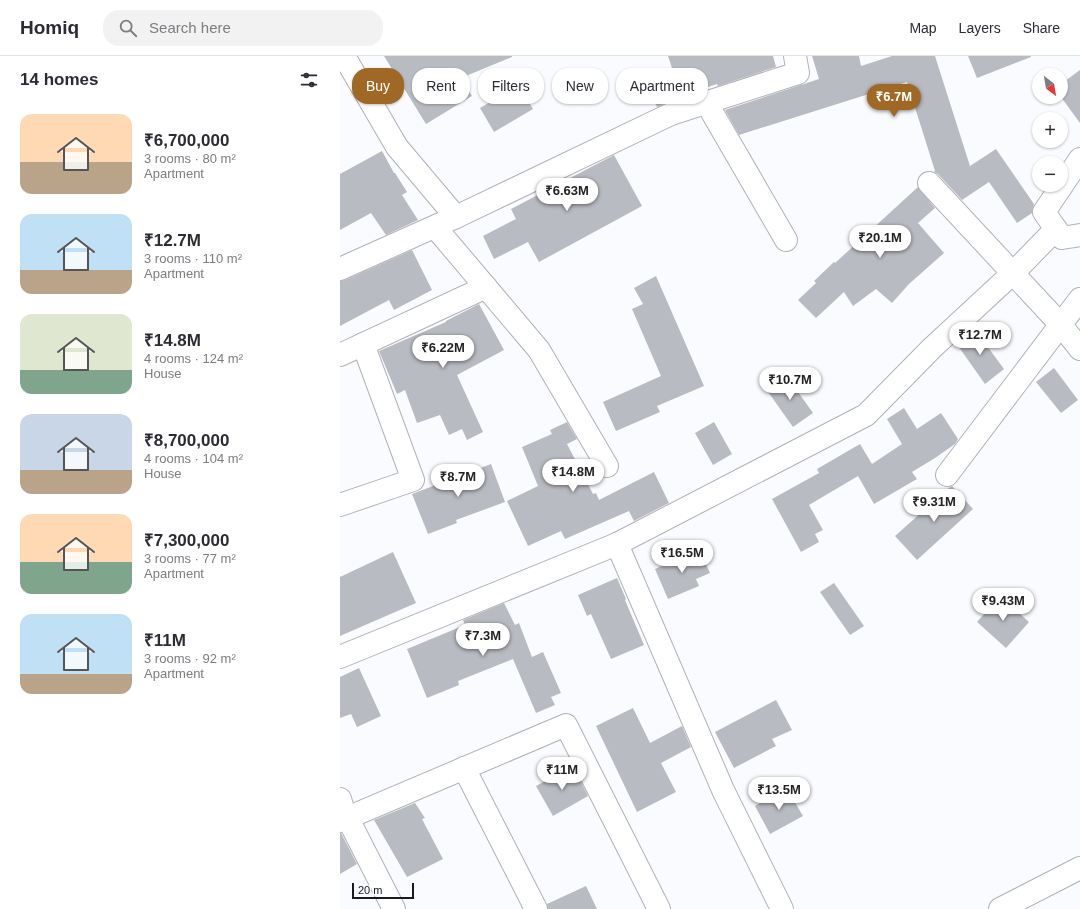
<!DOCTYPE html>
<html lang="en">
<head>
<meta charset="utf-8">
<style>
	:root { --surface:#fff; --page:#f2f2f3; --text:#2b2b33; --muted:#7c7c81; --line:#e1e1e2; --accent:#9f6824 }
	body { margin:0; font-family:Arial,sans-serif; background:var(--page); color:var(--text); height:100vh; display:flex; flex-direction:column; font-size:15px; white-space:nowrap }
	* { box-sizing:border-box; margin:0 }
	p { font-size:13px; color:var(--muted) }
	.icon { flex:none; width:22px; height:22px; fill:none; stroke:currentColor; stroke-width:2; stroke-linecap:round; stroke-linejoin:round }
	.map { position:relative; flex:1; overflow:hidden }
	.details { display:flex; flex-direction:column; background:var(--surface); width:340px }
	.details>* { flex:none }
	.hud { position:absolute; left:12px; top:12px; width:380px; height:36px; display:flex; gap:8px }
	.needle { width:26px; rotate:149deg }
	.controls { position:absolute; left:692px; top:12px; display:grid; gap:8px }
	.controls a { display:grid; place-items:center; width:36px; height:36px; border-radius:50%; background:var(--surface); box-shadow:0 1px 3px #0004; font-size:20px }
	.scale { position:absolute; left:12px; bottom:10px; width:62px; box-sizing:border-box; padding-left:4px; border:2px solid #191a1c; border-top:0; font-size:11px; line-height:14px; white-space:nowrap; color:#191a1c; -webkit-text-stroke:3px #fafbfe; paint-order:stroke }
	.price { position:absolute; translate:-50% -34px; padding:0 9px; border-radius:14px; background:#fff; color:#222; font-size:13px; line-height:26px; filter:drop-shadow(0 1px 2px #0008) }
	.price::after { content:''; position:absolute; left:50%; top:24px; width:12px; height:9px; margin-left:-6px; background:inherit; clip-path:polygon(0 0,100% 0,50% 100%) }
	.price.on { background:var(--accent); color:#fff }
	ul { padding:0; list-style:none }
	li { display:flex; align-items:center; gap:12px; height:100px; padding:0 20px }
	li span { display:grid; place-items:center; flex:none; width:112px; height:80px; border-radius:12px; color:#555 }
	li>.icon { margin-inline-start:auto }
	span .icon { width:48px; height:48px; fill:#fffc; stroke-width:1 }
	li b { font-size:17px }
	h2 { display:flex; justify-content:space-between; align-items:center; height:48px; padding:0 20px; font-size:17px }
	.chip { padding:0 14px; border-radius:16px; background:var(--surface); box-shadow:0 1px 3px #0004; font-size:14px; line-height:36px }
	.chip.on { background:var(--accent); color:#fff }
	header { display:flex; align-items:center; gap:24px; box-sizing:border-box; height:56px; padding:0 20px; background:var(--surface); border-bottom:1px solid var(--line) }
	header strong { font-size:19px }
	nav { display:flex; gap:22px; margin-inline-start:auto; font-size:14px }
	.search { width:280px; height:36px; background:var(--page); display:flex; align-items:center; gap:10px; box-sizing:border-box; padding:0 14px; border-radius:16px; color:var(--muted); font-size:15px }
	main { display:flex; flex:1; min-height:0 }
	.map>svg:first-child { display:block }
	.building { fill:#b9bbc2 }
	.lines { fill:none; stroke-linecap:round; stroke-linejoin:round }
	.minor-casing { stroke:#b0b1b9; stroke-width:24 }
	.minor { stroke:#fff; stroke-width:22 }
</style>
</head>
<body>
<header>
<strong>Homiq</strong>
<div class="search"><svg class="icon" aria-label="search" viewBox="0 0 24 24"><circle cx="10" cy="10" r="6"/><path d="M15 15l6 6"/></svg>Search here</div>
<nav><a>Map</a><a>Layers</a><a>Share</a></nav>
</header>
<main>
<section class="details">
<h2>14 homes<svg class="icon" aria-label="filters" viewBox="0 0 24 24"><path d="M4 7h16M4 17h16"/><circle cx="9" cy="7" r="2"/><circle cx="15" cy="17" r="2"/></svg></h2>
<ul>
<li><span style="background:linear-gradient(#ffd9b3 60%,#b9a48a 0)"><svg class="icon" aria-label="home" viewBox="0 0 24 24"><path d="M3 11l9-7 9 7M6 9v11h12V9"/></svg></span><div><b>₹6,700,000</b><p>3 rooms · 80 m²</p><p>Apartment</p></div></li>
<li><span style="background:linear-gradient(#bfe0f5 70%,#b9a48a 0)"><svg class="icon" aria-label="home" viewBox="0 0 24 24"><path d="M3 11l9-7 9 7M6 9v11h12V9"/></svg></span><div><b>₹12.7M</b><p>3 rooms · 110 m²</p><p>Apartment</p></div></li>
<li><span style="background:linear-gradient(#dfe7d0 70%,#7fa58c 0)"><svg class="icon" aria-label="home" viewBox="0 0 24 24"><path d="M3 11l9-7 9 7M6 9v11h12V9"/></svg></span><div><b>₹14.8M</b><p>4 rooms · 124 m²</p><p>House</p></div></li>
<li><span style="background:linear-gradient(#c9d6e8 70%,#b9a48a 0)"><svg class="icon" aria-label="home" viewBox="0 0 24 24"><path d="M3 11l9-7 9 7M6 9v11h12V9"/></svg></span><div><b>₹8,700,000</b><p>4 rooms · 104 m²</p><p>House</p></div></li>
<li><span style="background:linear-gradient(#ffd9b3 60%,#7fa58c 0)"><svg class="icon" aria-label="home" viewBox="0 0 24 24"><path d="M3 11l9-7 9 7M6 9v11h12V9"/></svg></span><div><b>₹7,300,000</b><p>3 rooms · 77 m²</p><p>Apartment</p></div></li>
<li><span style="background:linear-gradient(#bfe0f5 75%,#b9a48a 0)"><svg class="icon" aria-label="home" viewBox="0 0 24 24"><path d="M3 11l9-7 9 7M6 9v11h12V9"/></svg></span><div><b>₹11M</b><p>3 rooms · 92 m²</p><p>Apartment</p></div></li>
</ul>
</section>
<div class="map">
<svg width="740" height="853" viewBox="0 0 740 853">
	<rect width="100%" height="100%" fill="#fafbfe"/>
	<g class="building">
		<polygon points="44,0 172,0 172,1 121,22 132,40 86,68"/>
		<polygon points="328,0 433,0 436,11 378,30 377,28 341,40 341,41 317,51 307,29 334,18"/>
		<polygon points="472,0 519,0 521,10 552,0 595,0 630,110 656,93 694,148 692,157 677,167 649,126 622,144 598,118 594,116 595,115 567,26 399,79 385,54 479,23"/>
		<polygon points="628,0 691,0 691,1 637,22"/>
		<polygon points="740,14 740,67 721,41 721,28"/>
		<polygon points="179,29 193,53 154,76 140,52"/>
		<polygon points="42,95 54,117 55,117 67,136 62,139 78,164 46,179 31,157 0,174 0,118"/>
		<polygon points="274,99 302,150 199,206 188,186 154,203 143,180 176,163 171,153"/>
		<polygon points="578,131 595,152 578,167 604,197 569,228 552,247 536,233 513,250 504,236 476,262 458,244 476,227 474,225 494,206 495,207"/>
		<polygon points="72,194 92,234 54,254 49,244 0,270 0,225 5,224"/>
		<polygon points="316,220 364,330 317,350 320,356 276,375 263,346 321,320 292,253 303,248 294,232"/>
		<polygon points="139,248 164,294 117,319 143,376 127,384 122,373 109,379 100,359 77,367 65,334 57,338 39,295 106,266 106,265"/>
		<polygon points="633,271 664,313 645,328 616,287"/>
		<polygon points="714,312 738,344 721,357 696,326"/>
		<polygon points="446,319 473,357 453,371 426,333"/>
		<polygon points="564,352 577,373 601,357 618,383 615,388 595,402 572,416 577,423 534,448 518,420 469,449 483,474 475,478 479,486 461,496 432,443 479,417 477,413 520,388 532,408 562,388 547,363"/>
		<polygon points="227,366 237,383 227,388 253,438 256,437 259,444 314,416 329,447 294,465 289,455 225,483 221,475 188,490 167,445 198,430 182,391 212,378 210,374"/>
		<polygon points="374,366 392,398 373,409 355,377"/>
		<polygon points="151,408 165,446 116,464 117,467 88,478 72,438"/>
		<polygon points="612,430 633,453 577,504 555,480 610,431"/>
		<polygon points="359,493 370,517 356,523 359,530 328,543 315,513"/>
		<polygon points="53,496 76,547 0,580 0,521"/>
		<polygon points="277,522 286,543 285,544 304,589 271,603 251,558 247,560 238,539"/>
		<polygon points="494,527 524,570 510,579 480,536"/>
		<polygon points="660,540 689,566 666,592 637,566"/>
		<polygon points="164,547 175,569 179,567 192,601 203,596 221,637 211,641 215,649 196,657 173,603 118,625 119,629 87,642 67,593 125,569 123,564"/>
		<polygon points="19,612 41,660 17,671 11,658 0,662 0,621"/>
		<polygon points="436,644 452,674 432,683 436,690 394,712 375,676"/>
		<polygon points="293,652 310,687 342,670 351,691 321,707 336,736 297,756 256,670"/>
		<polygon points="233,710 248,740 213,760 196,730"/>
		<polygon points="446,731 463,760 430,778 415,750"/>
		<polygon points="75,747 85,762 82,763 103,803 67,821 34,764"/>
		<polygon points="0,777 1,777 17,808 0,818"/>
		<polygon points="246,830 257,853 208,853 207,848"/>
	</g>
	<g class="lines">
		<g class="minor-casing">
			<g id="minor">
				<polyline points="4,0 57,91 116,161"/>
				<polyline points="366,46 446,184"/>
				<polyline points="740,103 704,156 722,182 740,179"/>
				<polyline points="589,127 721,269 740,293"/>
				<polyline points="95,171 199,294 267,410"/>
				<polyline points="0,213 116,161 331,58 458,17 455,0"/>
				<polyline points="0,299 146,231"/>
				<polyline points="607,419 740,243"/>
				<polyline points="0,449 73,424 23,288"/>
				<polyline points="277,488 526,359 592,292 673,217 716,173"/>
				<polyline points="0,601 277,488 383,734 442,853"/>
				<polyline points="124,712 196,853"/>
				<polyline points="0,743 3,753 54,853"/>
				<polyline points="0,765 226,669 319,853"/>
				<polyline points="660,853 740,812"/>
			</g>
		</g>
		<use href="#minor" class="minor"/>
	</g>
</svg>
<div class="controls">
<a><svg class="needle" viewBox="-14 -14 28 28"><path d="M0-13l5 13h-10z" fill="#e53935"/><path d="M0 13l5-13h-10z" fill="#7c7c81"/></svg></a>
<a>+</a>
<a>−</a>
</div>
<div class="scale">20 m</div>
<b class="price on" style="left:554px;top:62px">₹6.7M</b>
<b class="price" style="left:227px;top:156px">₹6.63M</b>
<b class="price" style="left:540px;top:203px">₹20.1M</b>
<b class="price" style="left:640px;top:300px">₹12.7M</b>
<b class="price" style="left:103px;top:313px">₹6.22M</b>
<b class="price" style="left:450px;top:345px">₹10.7M</b>
<b class="price" style="left:233px;top:437px">₹14.8M</b>
<b class="price" style="left:118px;top:442px">₹8.7M</b>
<b class="price" style="left:594px;top:467px">₹9.31M</b>
<b class="price" style="left:342px;top:518px">₹16.5M</b>
<b class="price" style="left:663px;top:566px">₹9.43M</b>
<b class="price" style="left:143px;top:601px">₹7.3M</b>
<b class="price" style="left:222px;top:735px">₹11M</b>
<b class="price" style="left:439px;top:755px">₹13.5M</b>
<div class="hud">
<a class="chip on">Buy</a>
<a class="chip">Rent</a>
<a class="chip">Filters</a>
<a class="chip">New</a>
<a class="chip">Apartment</a>
</div>
</div>
</main>
</body>
</html>
